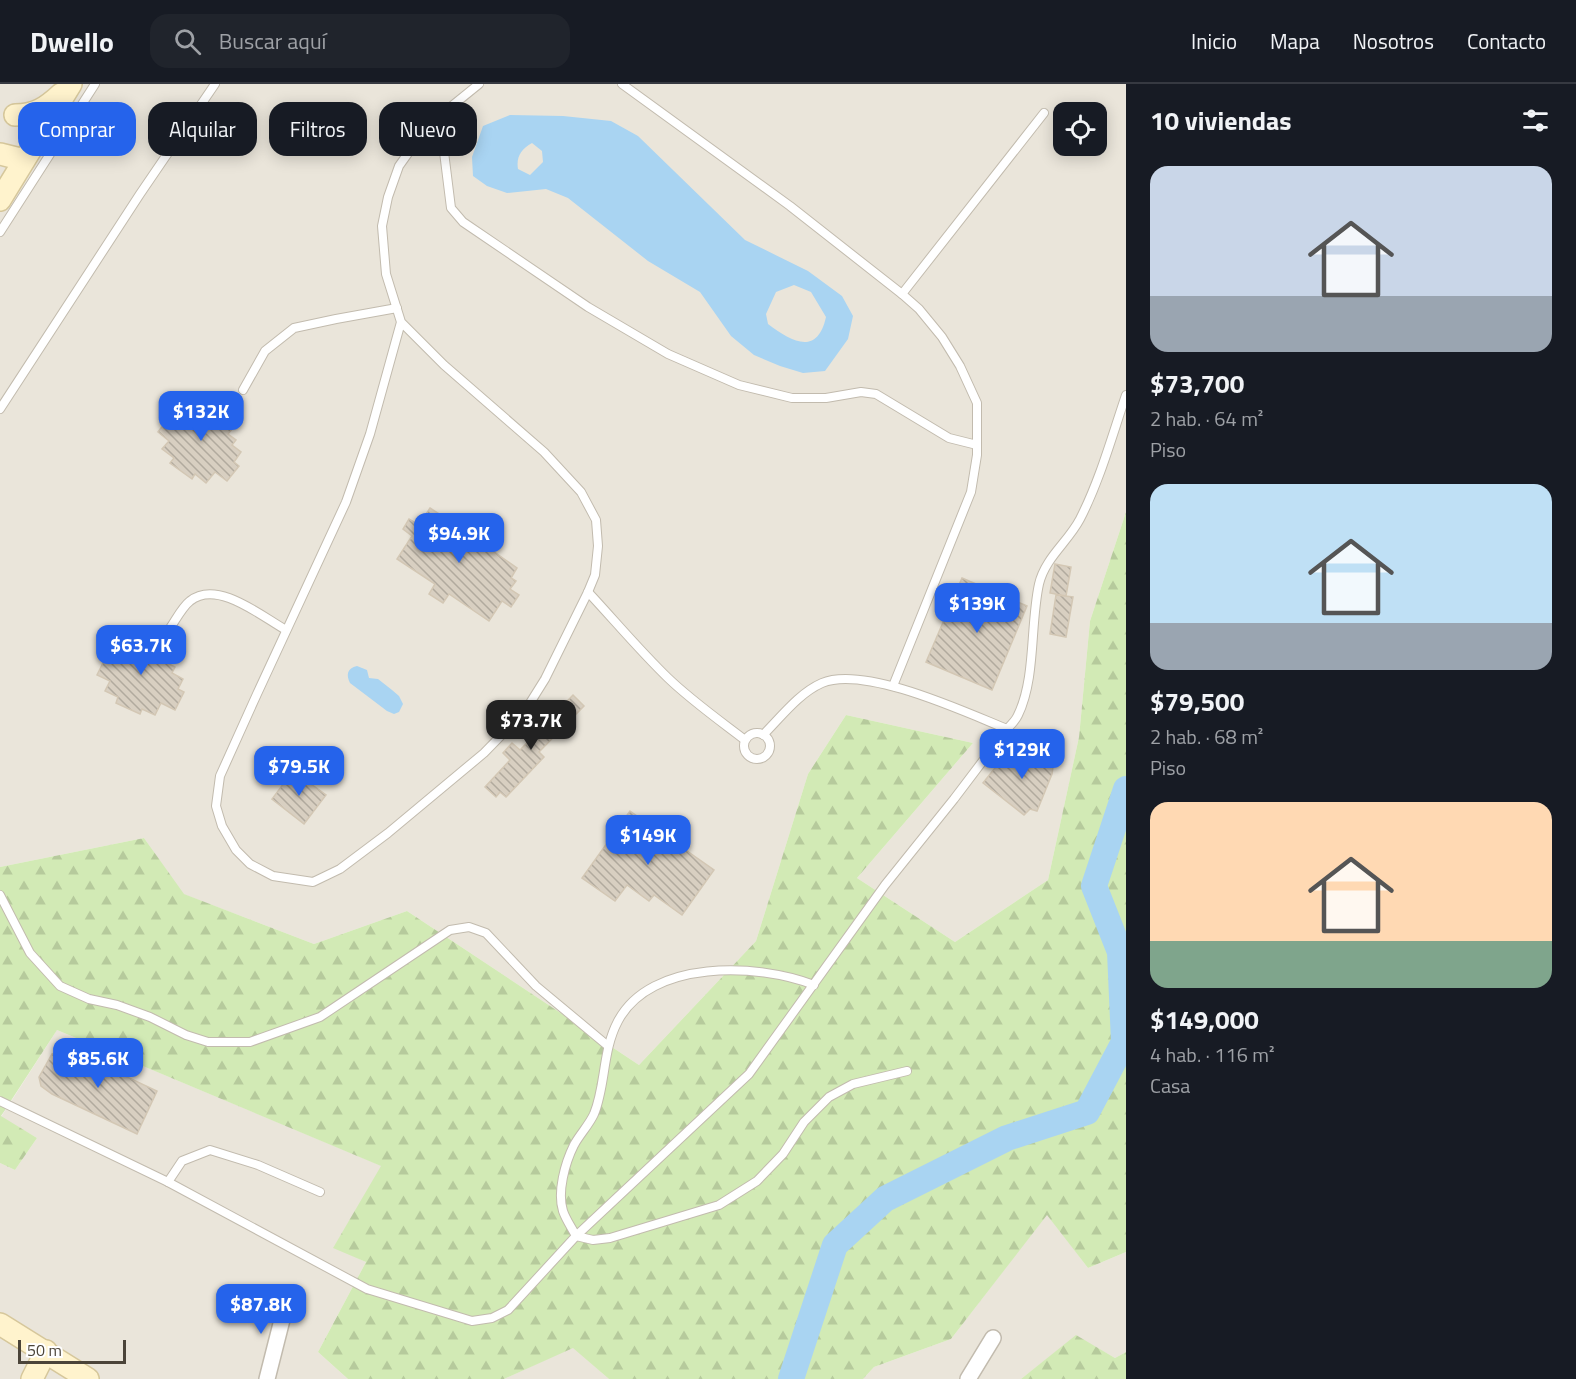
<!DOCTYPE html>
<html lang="es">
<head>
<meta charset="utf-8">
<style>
	:root { --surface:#171b24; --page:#20242c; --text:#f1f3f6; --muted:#9ea1a6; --line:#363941; --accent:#2563eb }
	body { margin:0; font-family:"Titillium Web",sans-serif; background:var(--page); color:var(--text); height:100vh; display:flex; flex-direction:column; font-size:22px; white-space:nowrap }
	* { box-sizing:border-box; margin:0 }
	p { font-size:20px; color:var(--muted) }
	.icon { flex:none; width:33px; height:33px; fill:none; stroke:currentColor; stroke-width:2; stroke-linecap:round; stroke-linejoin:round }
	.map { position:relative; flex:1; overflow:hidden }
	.sheet { display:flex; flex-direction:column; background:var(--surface); width:450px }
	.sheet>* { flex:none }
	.banner { position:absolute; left:18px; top:18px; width:570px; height:54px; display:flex; gap:12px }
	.buttons { position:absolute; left:1053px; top:18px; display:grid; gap:12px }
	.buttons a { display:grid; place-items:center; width:54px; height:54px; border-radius:12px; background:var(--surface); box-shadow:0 3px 15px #0003; font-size:30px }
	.scale { position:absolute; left:18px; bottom:15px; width:108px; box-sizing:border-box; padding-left:6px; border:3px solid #4b4439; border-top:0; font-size:16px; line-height:21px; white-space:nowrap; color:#4b4439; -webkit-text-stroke:4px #fff; paint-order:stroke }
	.price { position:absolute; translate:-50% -51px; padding:0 14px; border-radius:12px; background:var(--accent); color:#fff; font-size:20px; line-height:39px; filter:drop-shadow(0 2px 3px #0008) }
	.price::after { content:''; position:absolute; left:50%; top:36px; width:18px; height:14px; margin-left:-9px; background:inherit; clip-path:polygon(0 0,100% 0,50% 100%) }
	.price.selected { background:#222; color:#fff }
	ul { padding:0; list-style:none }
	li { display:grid; align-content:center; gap:12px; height:318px; padding:0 24px }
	li span { display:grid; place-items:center; height:186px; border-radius:18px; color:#555 }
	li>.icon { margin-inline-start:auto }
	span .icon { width:108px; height:108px; fill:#fffc; stroke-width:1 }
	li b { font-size:26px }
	h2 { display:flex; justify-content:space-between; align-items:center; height:72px; padding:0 24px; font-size:26px }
	.tag { padding:0 21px; border-radius:18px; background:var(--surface); box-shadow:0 3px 15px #0003; font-size:21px; line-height:54px }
	.tag.selected { background:var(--accent); color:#fff }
	header { display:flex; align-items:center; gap:36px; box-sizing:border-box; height:84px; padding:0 30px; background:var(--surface); border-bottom:2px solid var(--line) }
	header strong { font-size:28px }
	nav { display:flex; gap:33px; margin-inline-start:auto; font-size:21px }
	.search { width:420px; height:54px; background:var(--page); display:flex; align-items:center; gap:15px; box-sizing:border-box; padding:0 21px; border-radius:18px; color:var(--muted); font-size:22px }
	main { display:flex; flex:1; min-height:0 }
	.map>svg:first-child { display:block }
	.residential { fill:#eae5da; fill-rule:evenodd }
	.forest { fill:url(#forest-firs) }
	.water { fill:#a9d4f2; fill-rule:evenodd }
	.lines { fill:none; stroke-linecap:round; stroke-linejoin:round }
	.river { stroke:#a9d4f2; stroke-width:26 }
	.building { fill:url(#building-back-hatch); stroke:#d3c7b4; stroke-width:1.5 }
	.lane-casing { stroke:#c2bbae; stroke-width:10 }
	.street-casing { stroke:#c2bbae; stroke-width:18 }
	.secondary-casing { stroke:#d6c79b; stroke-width:24 }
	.lane { stroke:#fff; stroke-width:8 }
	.street { stroke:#fff; stroke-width:15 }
	.secondary { stroke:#fff3cd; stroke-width:21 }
</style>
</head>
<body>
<header>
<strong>Dwello</strong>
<div class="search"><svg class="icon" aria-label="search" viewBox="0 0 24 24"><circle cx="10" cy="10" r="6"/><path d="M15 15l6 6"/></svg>Buscar aquí</div>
<nav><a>Inicio</a><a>Mapa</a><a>Nosotros</a><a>Contacto</a></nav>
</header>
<main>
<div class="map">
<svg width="1126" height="1295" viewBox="0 0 1126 1295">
	<defs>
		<pattern id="forest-firs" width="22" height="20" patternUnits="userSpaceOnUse" patternTransform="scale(1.5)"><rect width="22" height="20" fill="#d2eab5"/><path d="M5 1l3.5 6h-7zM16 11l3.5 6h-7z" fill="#b6ca9c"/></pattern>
		<pattern id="building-back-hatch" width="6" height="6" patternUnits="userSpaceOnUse" patternTransform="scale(1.5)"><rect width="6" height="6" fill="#d8cfc1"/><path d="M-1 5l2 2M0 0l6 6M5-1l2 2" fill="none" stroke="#b1aa9e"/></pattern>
	</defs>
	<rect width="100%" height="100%" fill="#f6f3ec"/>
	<g class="residential">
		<path d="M0,0H1126V428L1090,537L1079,653L1048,796L955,858L857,794L973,659L846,631L808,690L756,857L639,981L407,827L314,860L183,810L144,754L0,783ZM1064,28H1096V62H1064Z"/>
		<polygon points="57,946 382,1082 334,1163 366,1178 318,1268 348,1295 0,1295 0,1079 15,1086 37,1054 1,1033"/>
		<polygon points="1047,1130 1088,1184 1126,1168 1126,1268 1115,1274 1076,1252 1021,1295 863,1295 874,1283 951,1255"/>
		<polygon points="573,1263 609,1295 504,1295"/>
	</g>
	<g class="forest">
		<polygon points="1126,428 1126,1168 1088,1184 1047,1131 951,1255 874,1283 863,1295 609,1295 573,1264 504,1295 348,1295 318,1268 366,1178 333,1164 381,1082 57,946 1,1032 37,1054 15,1086 0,1079 0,783 144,754 184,810 314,860 407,827 639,981 756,857 808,690 846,631 973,659 857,794 955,858 1048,796 1079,653 1090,537"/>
		<polygon points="1076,1251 1115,1274 1126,1268 1126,1295 1021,1295"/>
	</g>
	<g class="water">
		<path d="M510,31L563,32L611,37L638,52L745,156L808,187L842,212L853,232L848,255L825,287L803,289L780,282L754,271L731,252L700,208L648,177L568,114L546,105L507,109L487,102L473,92L472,73L483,42ZM532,59L542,67L543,78L530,91L518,85C516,73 521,65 532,59ZM794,201L811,208L826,233C817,273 791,257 768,240L766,230L776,208Z"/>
		<path d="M357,582L367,586L369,594L378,595L392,606L399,612L403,620L399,628L394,630L387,627L350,599C346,591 347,584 357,582Z"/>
	</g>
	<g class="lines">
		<polyline class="river" points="791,1295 835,1161 885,1115 1007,1054 1087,1028 1124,958 1120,868 1094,802 1126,705"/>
	</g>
	<g class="building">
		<polygon points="196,317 212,330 220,320 232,329 225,338 233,344 228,350 236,356 232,361 241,368 234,378 239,382 227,397 215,388 206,399 195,390 192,395 170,379 174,374 162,365 169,357 158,348 181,318 190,325"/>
		<polygon points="430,424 467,448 471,442 488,453 483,460 517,484 511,494 516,497 510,505 519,511 511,523 502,517 489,537 449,510 443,519 429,510 435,500 397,475 412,452 403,445 409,435 419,441"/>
		<polygon points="1055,480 1071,483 1066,512 1050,509"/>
		<polygon points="962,494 1027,522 992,606 926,578"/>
		<polygon points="1056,511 1073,513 1066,553 1050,550"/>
		<polygon points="152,551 166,558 161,568 170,573 167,579 175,583 172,589 183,595 178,605 184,608 175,626 161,619 155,631 142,625 140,630 116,619 118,613 105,607 110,597 97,591 114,557 124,562 128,553 147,562"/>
		<polygon points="573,611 584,622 539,668 544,673 506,713 500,708 496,713 485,703 510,676 503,669 512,659 520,666"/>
		<polygon points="1011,664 1029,677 1041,665 1054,676 1052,690 1037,727 1030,725 1024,731 983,699"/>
		<polygon points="293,687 326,711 304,740 272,715"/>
		<polygon points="630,727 714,786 682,831 654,811 649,817 627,801 615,817 582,794"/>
		<polygon points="63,967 74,968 157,1007 137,1050 52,1010 41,1002 39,993 52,970"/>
	</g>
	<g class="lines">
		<g class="lane-casing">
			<g id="lane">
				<polyline points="622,0 790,122 902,210 919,225 942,253 960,282 977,319 977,371 971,408 893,602"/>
				<polyline points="437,34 442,52 451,124 463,138 588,223 668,270 739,301 792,314 826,314 861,308 876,310 949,354 977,361"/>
				<polyline points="0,148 95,0"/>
				<polyline points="902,210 1044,29"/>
				<polyline points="401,238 370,350 346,418 257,610 220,692 216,722 222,742 236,766 250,780 273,792 313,798 340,785 388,749 484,669 525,627 545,595 588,508 595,491 598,462 596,436 581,408 544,368 444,281 401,238 386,190 382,142 388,113 399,82 421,51 437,34 479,0"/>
				<polyline points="243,306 265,267 294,244 336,235 397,224"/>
				<polyline points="0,325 140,110 215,0"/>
				<path d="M588,508C615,537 640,567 668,594C692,617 719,636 745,656"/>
				<path d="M168,547C175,538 181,524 190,517C217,495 261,532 286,546"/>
				<path d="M1007,645C1011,641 1016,636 1018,631C1036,594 1030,541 1039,500C1045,474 1068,458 1080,435C1100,396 1112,352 1126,311"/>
				<circle cx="757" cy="662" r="13"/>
				<polyline points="0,811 30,869 60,902 89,915 117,921 150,933 186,951 208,958 250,958 320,933 450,846 469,843 486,849 536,902 608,962"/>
				<path d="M814,901C758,879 651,875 618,937C602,967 606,1001 594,1030C589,1041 580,1050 574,1061C565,1079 557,1108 563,1127C566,1136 572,1144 576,1152L593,1156L610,1154L719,1121L757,1097L783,1070L804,1038L829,1013L853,1000L907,987"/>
				<path d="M0,1017L168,1098L367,1205L472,1237L492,1234L508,1226L576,1152L749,990L885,801L954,715L1007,645C965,628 864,581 822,599C799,609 781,633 763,651"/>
				<polyline points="168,1098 182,1077 210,1066 258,1081 320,1108"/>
			</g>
		</g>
		<g class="street-casing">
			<g id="street">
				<polyline points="267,1295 287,1216"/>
				<polyline points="968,1295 993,1254"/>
			</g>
		</g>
		<g class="secondary-casing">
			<g id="secondary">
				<path d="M15,31C35,31 46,24 61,10"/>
				<polyline points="0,70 24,76"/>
				<polyline points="0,116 71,0"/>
				<polyline points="0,1240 88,1295"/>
				<polyline points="32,1295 46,1267"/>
			</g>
		</g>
		<use href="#lane" class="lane"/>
		<use href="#street" class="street"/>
		<use href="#secondary" class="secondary"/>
	</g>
</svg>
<div class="buttons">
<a><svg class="icon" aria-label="locate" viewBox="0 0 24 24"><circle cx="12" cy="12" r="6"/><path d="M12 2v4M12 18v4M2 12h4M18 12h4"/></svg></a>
</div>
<div class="scale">50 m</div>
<b class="price" style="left:201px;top:358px">$132K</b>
<b class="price" style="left:459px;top:480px">$94.9K</b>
<b class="price" style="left:977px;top:550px">$139K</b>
<b class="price" style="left:141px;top:592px">$63.7K</b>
<b class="price selected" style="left:531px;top:667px">$73.7K</b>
<b class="price" style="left:1022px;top:696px">$129K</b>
<b class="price" style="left:299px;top:713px">$79.5K</b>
<b class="price" style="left:648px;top:782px">$149K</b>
<b class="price" style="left:98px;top:1005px">$85.6K</b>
<b class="price" style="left:261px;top:1251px">$87.8K</b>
<div class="banner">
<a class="tag selected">Comprar</a>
<a class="tag">Alquilar</a>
<a class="tag">Filtros</a>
<a class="tag">Nuevo</a>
</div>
</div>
<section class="sheet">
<h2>10 viviendas<svg class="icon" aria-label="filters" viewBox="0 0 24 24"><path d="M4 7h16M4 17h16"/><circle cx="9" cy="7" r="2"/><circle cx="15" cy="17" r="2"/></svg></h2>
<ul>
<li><span style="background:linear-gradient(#c9d6e8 70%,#9aa5b1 0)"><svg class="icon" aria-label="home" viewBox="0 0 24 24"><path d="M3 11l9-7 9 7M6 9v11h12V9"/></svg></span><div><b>$73,700</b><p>2 hab. · 64 m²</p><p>Piso</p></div></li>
<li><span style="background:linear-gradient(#bfe0f5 75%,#9aa5b1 0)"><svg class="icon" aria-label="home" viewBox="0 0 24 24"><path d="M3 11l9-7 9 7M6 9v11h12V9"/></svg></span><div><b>$79,500</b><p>2 hab. · 68 m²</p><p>Piso</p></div></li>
<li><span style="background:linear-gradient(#ffd9b3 75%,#7fa58c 0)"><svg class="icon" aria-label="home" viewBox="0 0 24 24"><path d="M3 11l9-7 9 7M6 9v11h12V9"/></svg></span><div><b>$149,000</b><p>4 hab. · 116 m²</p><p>Casa</p></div></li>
</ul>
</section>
</main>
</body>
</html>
